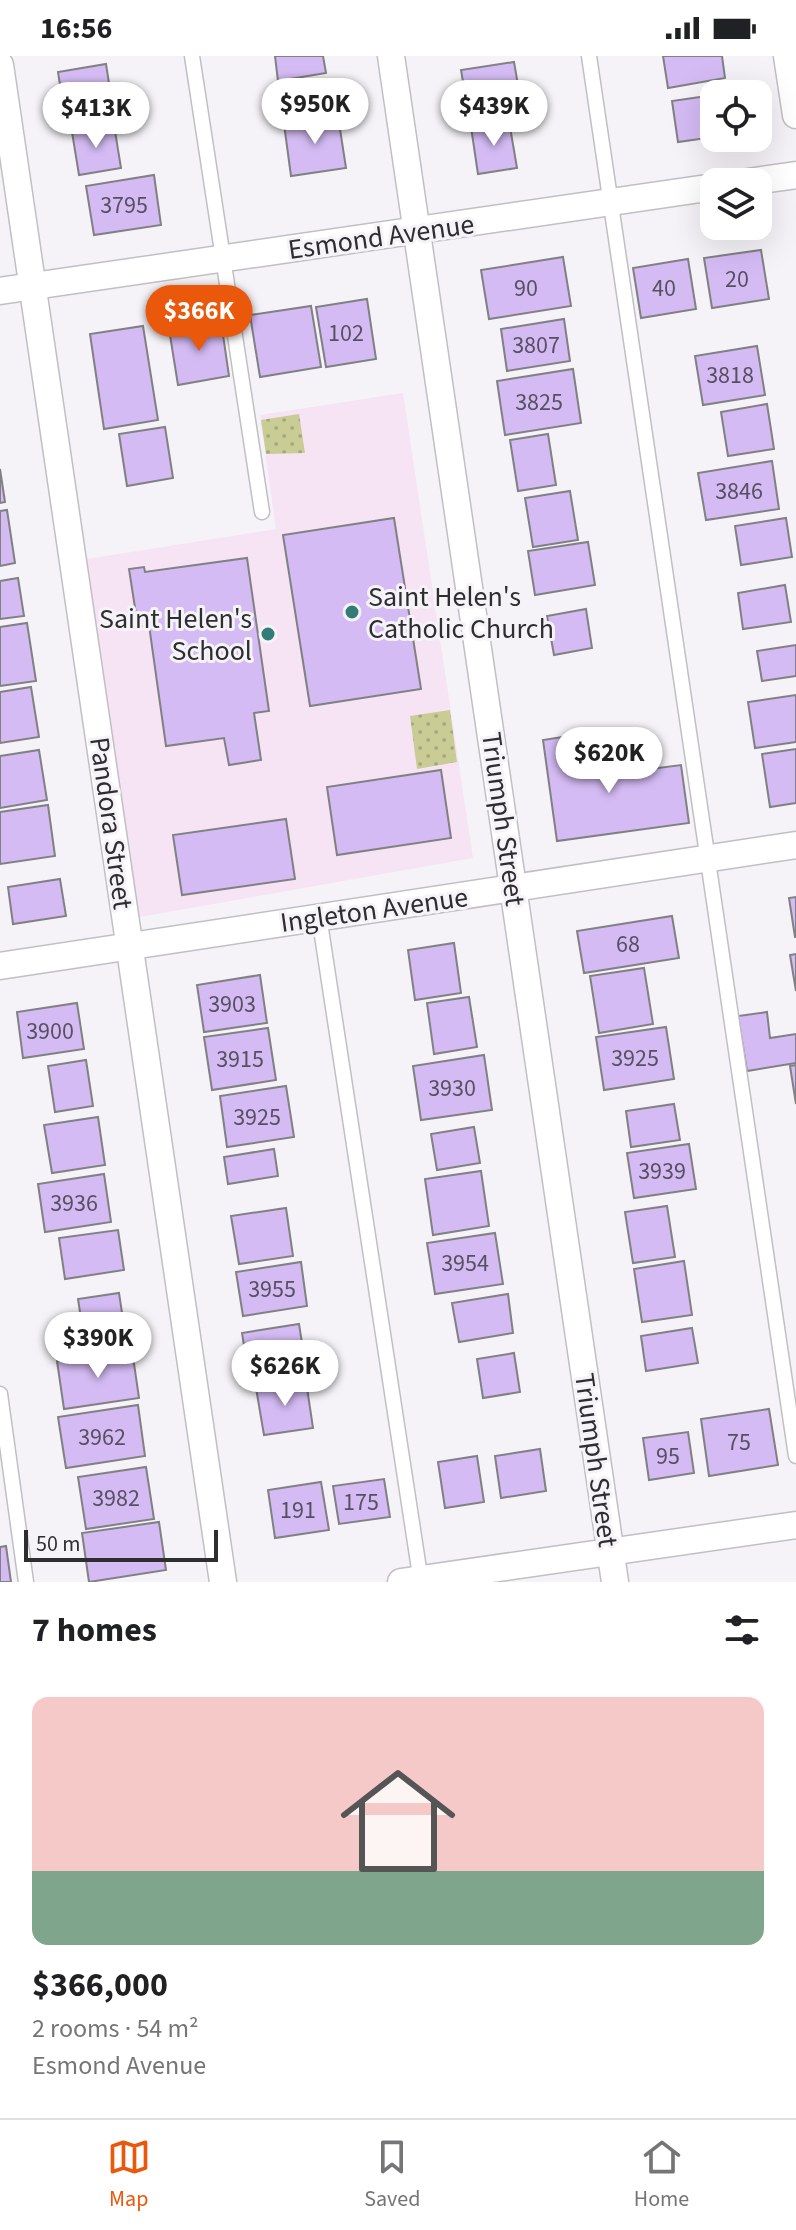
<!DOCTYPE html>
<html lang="en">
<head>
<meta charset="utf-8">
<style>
	:root { --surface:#fff; --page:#f6f6f6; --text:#202124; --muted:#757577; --line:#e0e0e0; --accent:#ea580c }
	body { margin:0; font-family:"Source Sans 3",sans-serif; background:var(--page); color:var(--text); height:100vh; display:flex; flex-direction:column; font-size:30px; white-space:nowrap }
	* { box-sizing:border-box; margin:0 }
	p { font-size:26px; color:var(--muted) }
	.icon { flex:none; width:44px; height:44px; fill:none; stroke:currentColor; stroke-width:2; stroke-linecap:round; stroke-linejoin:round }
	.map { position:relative; height:1526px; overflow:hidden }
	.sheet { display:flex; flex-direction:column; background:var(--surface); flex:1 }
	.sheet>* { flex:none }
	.controls { position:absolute; left:700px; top:24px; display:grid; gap:16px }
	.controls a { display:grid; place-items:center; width:72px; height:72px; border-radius:16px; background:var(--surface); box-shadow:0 8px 32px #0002; font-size:40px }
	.scale { position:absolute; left:24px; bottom:20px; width:194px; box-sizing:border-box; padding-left:8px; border:4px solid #2e2d2f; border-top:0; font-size:22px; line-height:28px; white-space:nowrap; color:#2e2d2f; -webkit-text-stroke:6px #f5f3f7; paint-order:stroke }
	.price { position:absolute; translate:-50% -68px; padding:0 18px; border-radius:28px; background:#fff; color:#222; font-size:26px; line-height:52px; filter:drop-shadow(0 2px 4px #0008) }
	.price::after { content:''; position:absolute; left:50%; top:48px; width:24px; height:18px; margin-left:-12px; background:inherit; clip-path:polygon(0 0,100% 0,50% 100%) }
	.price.active { background:var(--accent); color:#fff }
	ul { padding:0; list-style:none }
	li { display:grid; align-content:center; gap:16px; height:424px; padding:0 32px }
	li+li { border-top:2px solid var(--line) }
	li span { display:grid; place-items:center; height:248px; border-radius:16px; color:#555 }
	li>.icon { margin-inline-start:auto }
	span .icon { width:144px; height:144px; fill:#fffc; stroke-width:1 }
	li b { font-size:34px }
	h2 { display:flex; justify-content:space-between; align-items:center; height:96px; padding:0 32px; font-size:34px }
	.status { display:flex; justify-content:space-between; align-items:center; height:56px; padding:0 40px; background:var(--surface); direction:ltr }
	.status svg { height:22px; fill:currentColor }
	.dock { display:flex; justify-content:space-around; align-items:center; height:112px; border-top:2px solid var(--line); background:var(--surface); font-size:22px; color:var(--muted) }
	.dock a { display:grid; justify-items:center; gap:4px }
	.dock .active { color:var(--accent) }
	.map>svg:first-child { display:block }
	.education { fill:#f6e4f5 }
	.park { fill:url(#park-dots) }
	.building { fill:#d4bbf4; stroke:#818083; stroke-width:2 }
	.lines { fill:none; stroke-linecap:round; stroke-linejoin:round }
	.lane-casing { stroke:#c1bfc3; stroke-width:17 }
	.street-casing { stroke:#c1bfc3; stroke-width:29 }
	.lane { stroke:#fff; stroke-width:14 }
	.street { stroke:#fff; stroke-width:26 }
	.poi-dot { fill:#337b75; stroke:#f5f3f7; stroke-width:3 }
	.labels { text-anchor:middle; stroke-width:6; stroke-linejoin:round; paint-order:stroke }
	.number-label { font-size:24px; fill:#585060 }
	.street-label { font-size:28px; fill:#2e2d2f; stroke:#f5f3f7 }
	.poi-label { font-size:28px; fill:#2e2d2f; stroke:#f5f3f7; text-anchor:start }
</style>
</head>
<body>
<div class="status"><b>16:56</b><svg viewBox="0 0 49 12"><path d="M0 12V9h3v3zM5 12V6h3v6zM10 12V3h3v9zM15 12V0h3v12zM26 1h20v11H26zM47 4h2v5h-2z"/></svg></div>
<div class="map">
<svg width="796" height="1526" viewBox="0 0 796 1526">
	<defs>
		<pattern id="park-dots" width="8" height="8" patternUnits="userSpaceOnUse" patternTransform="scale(2)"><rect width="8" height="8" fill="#c9cc94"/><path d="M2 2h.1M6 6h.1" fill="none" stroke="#a4a679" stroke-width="1.8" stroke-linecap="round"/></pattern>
	</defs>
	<rect width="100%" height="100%" fill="#f5f3f7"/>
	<polygon class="education" points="403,337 473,802 134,862 87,503 276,473 260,359"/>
	<g class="park">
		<polygon points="299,358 305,397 266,398 261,364"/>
		<polygon points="450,654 457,706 417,713 410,660"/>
	</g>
	<g class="building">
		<polygon points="275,0 323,0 326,17 278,25"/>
		<polygon points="663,0 722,0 725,22 668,32"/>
		<polygon points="514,6 522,52 469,61 461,14"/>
		<polygon points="106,8 114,59 66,67 58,16"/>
		<polygon points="714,39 714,81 678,86 672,45"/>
		<polygon points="338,60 346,112 291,120 284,68"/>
		<polygon points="509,65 517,112 478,118 471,71"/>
		<polygon points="114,69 121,112 79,119 72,76"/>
		<polygon points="154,119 161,169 94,179 86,130"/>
		<polygon points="761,194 769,243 712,252 704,202"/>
		<polygon points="563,201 571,250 489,263 481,214"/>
		<polygon points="688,203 696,253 641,262 633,212"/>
		<polygon points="367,243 376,303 326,311 316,251"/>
		<polygon points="311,250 321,311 260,321 250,259"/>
		<polygon points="564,263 570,305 507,315 501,273"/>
		<polygon points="221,265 229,320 178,329 169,273"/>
		<polygon points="143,270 158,364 104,373 90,278"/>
		<polygon points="757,290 765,339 703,349 695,300"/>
		<polygon points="573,313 581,367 505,379 497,325"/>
		<polygon points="767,348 774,393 728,400 721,356"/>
		<polygon points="165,371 173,422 127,430 119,378"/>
		<polygon points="548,378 556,429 518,435 510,384"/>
		<polygon points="772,405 779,453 706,464 698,417"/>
		<polygon points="0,413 5,446 0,447"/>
		<polygon points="570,435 578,484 533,491 525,442"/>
		<polygon points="7,454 15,507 0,510 0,455"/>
		<polygon points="394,462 421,633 310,650 283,479"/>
		<polygon points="786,462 792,501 741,509 735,470"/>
		<polygon points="588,486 595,529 535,539 528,495"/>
		<polygon points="247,502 269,655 254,657 261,704 229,709 224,682 166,690 149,569 138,571 129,513 144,511 145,516"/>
		<polygon points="18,522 24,560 0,563 0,525"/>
		<polygon points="785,529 791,566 743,573 738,537"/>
		<polygon points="586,553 592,592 554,599 547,560"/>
		<polygon points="27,567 36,625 0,630 0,571"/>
		<polygon points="796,589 796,620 762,625 757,595"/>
		<polygon points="31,631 39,681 0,687 0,636"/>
		<polygon points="796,639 796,686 755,692 748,646"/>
		<polygon points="582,678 588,721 681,709 689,767 557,785 543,684"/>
		<polygon points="796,693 796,747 770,751 762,698"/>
		<polygon points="39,694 47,744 0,752 0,700"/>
		<polygon points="441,714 451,782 337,799 327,731"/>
		<polygon points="48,749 55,800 0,808 0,756"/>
		<polygon points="286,763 295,823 182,839 173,779"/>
		<polygon points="60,823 66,860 13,868 8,831"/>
		<polygon points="796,841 796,881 795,881 789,842"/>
		<polygon points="672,860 679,902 584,917 577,875"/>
		<polygon points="454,887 461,937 415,944 408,894"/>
		<polygon points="796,898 796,935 790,899"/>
		<polygon points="644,912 653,968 599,977 590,920"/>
		<polygon points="260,919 267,967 204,976 197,929"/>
		<polygon points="469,941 477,991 434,998 427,947"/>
		<polygon points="77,947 84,993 23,1002 17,956"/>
		<polygon points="767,956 770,982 796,978 796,1007 747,1015 738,960"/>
		<polygon points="666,971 674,1023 604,1034 596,981"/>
		<polygon points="268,972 276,1024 212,1034 204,981"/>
		<polygon points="484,999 492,1054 421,1064 413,1010"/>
		<polygon points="86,1004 93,1050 55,1056 48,1010"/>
		<polygon points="796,1009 796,1048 790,1010"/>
		<polygon points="286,1030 294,1081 227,1091 220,1040"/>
		<polygon points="674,1048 680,1084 631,1091 626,1055"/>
		<polygon points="98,1061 105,1109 52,1117 44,1069"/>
		<polygon points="474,1071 480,1107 437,1114 431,1078"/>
		<polygon points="689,1088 696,1133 634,1142 627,1097"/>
		<polygon points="274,1093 278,1120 228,1128 224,1101"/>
		<polygon points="481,1115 489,1170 433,1179 425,1123"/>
		<polygon points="104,1118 111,1166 45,1176 38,1128"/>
		<polygon points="667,1150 675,1201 633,1207 625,1156"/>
		<polygon points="286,1152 293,1200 239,1208 231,1160"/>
		<polygon points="118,1174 124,1214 65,1223 59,1182"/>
		<polygon points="495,1177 503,1228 435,1238 427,1187"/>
		<polygon points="684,1205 692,1259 642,1266 634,1213"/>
		<polygon points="301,1206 307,1250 243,1260 236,1216"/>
		<polygon points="119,1237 126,1283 85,1289 78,1243"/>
		<polygon points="508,1238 513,1277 459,1286 452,1247"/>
		<polygon points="299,1268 307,1319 250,1327 242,1277"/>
		<polygon points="692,1272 698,1307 646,1315 641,1280"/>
		<polygon points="132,1294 139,1342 64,1353 57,1305"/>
		<polygon points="514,1297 520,1336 483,1342 477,1303"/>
		<polygon points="306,1325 313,1372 264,1379 256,1332"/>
		<polygon points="138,1349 145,1400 66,1412 58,1361"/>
		<polygon points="769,1353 778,1409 709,1420 701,1363"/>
		<polygon points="688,1376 694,1417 649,1424 643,1382"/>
		<polygon points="540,1393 546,1435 501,1442 495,1400"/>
		<polygon points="477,1400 484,1446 445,1452 438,1406"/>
		<polygon points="146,1411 154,1463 86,1473 78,1421"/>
		<polygon points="384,1423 390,1461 339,1468 333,1430"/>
		<polygon points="321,1426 329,1474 275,1482 268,1434"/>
		<polygon points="159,1466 166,1514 89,1526 82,1477"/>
		<polygon points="6,1490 11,1526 0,1526 0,1491"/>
	</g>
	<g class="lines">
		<g class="lane-casing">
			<g id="lane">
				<polyline points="192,0 262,456"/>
				<polyline points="589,0 796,1400"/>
				<polyline points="319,860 421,1526"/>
				<polyline points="0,1338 26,1526"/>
			</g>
		</g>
		<g class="street-casing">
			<g id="street">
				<polyline points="391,0 615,1526"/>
				<polyline points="787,0 796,59"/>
				<polyline points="0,9 223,1526"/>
				<polyline points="748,126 796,119"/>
				<polyline points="0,235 714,131"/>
				<polyline points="0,910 796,789"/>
				<polyline points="401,1526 796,1469"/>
			</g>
		</g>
		<use href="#lane" class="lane"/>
		<use href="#street" class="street"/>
	</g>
	<g class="poi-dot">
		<circle cx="352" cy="556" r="8"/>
		<circle cx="268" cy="578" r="8"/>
	</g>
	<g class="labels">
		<g class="number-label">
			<text x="124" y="157">3795</text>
			<text x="737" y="231">20</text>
			<text x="526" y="240">90</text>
			<text x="664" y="240">40</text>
			<text x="346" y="285">102</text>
			<text x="536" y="297">3807</text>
			<text x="730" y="327">3818</text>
			<text x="539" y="354">3825</text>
			<text x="739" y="443">3846</text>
			<text x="628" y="896">68</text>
			<text x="232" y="956">3903</text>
			<text x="50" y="983">3900</text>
			<text x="635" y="1010">3925</text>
			<text x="240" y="1011">3915</text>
			<text x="452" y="1040">3930</text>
			<text x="257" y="1069">3925</text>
			<text x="662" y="1123">3939</text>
			<text x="74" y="1155">3936</text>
			<text x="465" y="1215">3954</text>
			<text x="272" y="1241">3955</text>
			<text x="102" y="1389">3962</text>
			<text x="739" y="1394">75</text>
			<text x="668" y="1408">95</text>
			<text x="116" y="1450">3982</text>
			<text x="361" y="1454">175</text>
			<text x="298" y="1462">191</text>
		</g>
		<g class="street-label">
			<text transform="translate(381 180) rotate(-8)" y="10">Esmond Avenue</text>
			<text transform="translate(504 763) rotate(82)" y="10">Triumph Street</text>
			<text transform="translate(112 767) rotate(82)" y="10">Pandora Street</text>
			<text transform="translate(374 853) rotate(-8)" y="10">Ingleton Avenue</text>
			<text transform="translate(597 1404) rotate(82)" y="10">Triumph Street</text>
		</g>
		<g class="poi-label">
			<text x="368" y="550">Saint Helen's<tspan x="368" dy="32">Catholic Church</tspan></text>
			<text x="252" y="572" text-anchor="end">Saint Helen's<tspan x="252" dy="32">School</tspan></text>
		</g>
	</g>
</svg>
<div class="controls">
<a><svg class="icon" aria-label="locate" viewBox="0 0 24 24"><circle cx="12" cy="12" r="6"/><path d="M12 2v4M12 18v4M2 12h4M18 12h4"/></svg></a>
<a><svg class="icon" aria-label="layers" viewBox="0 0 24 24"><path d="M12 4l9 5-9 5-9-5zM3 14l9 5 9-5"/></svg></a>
</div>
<div class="scale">50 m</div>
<b class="price" style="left:315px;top:90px">$950K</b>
<b class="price" style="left:494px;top:92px">$439K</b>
<b class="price" style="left:96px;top:94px">$413K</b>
<b class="price active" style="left:199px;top:297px">$366K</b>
<b class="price" style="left:609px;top:739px">$620K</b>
<b class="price" style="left:98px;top:1324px">$390K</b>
<b class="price" style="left:285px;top:1352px">$626K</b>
</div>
<section class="sheet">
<h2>7 homes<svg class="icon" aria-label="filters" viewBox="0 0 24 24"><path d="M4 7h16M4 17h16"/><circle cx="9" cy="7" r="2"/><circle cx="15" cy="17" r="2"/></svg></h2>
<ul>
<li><span style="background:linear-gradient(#f6c9c9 70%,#7fa58c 0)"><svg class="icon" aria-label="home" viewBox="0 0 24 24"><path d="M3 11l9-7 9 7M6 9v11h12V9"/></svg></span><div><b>$366,000</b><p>2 rooms · 54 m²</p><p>Esmond Avenue</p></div></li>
</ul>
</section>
<nav class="dock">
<a class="active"><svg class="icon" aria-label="map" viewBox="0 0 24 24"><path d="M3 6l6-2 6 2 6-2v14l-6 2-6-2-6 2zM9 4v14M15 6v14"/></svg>Map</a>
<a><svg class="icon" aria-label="saved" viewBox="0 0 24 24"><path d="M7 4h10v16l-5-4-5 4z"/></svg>Saved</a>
<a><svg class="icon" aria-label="home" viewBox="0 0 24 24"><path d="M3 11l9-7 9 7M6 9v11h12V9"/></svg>Home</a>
</nav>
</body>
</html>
